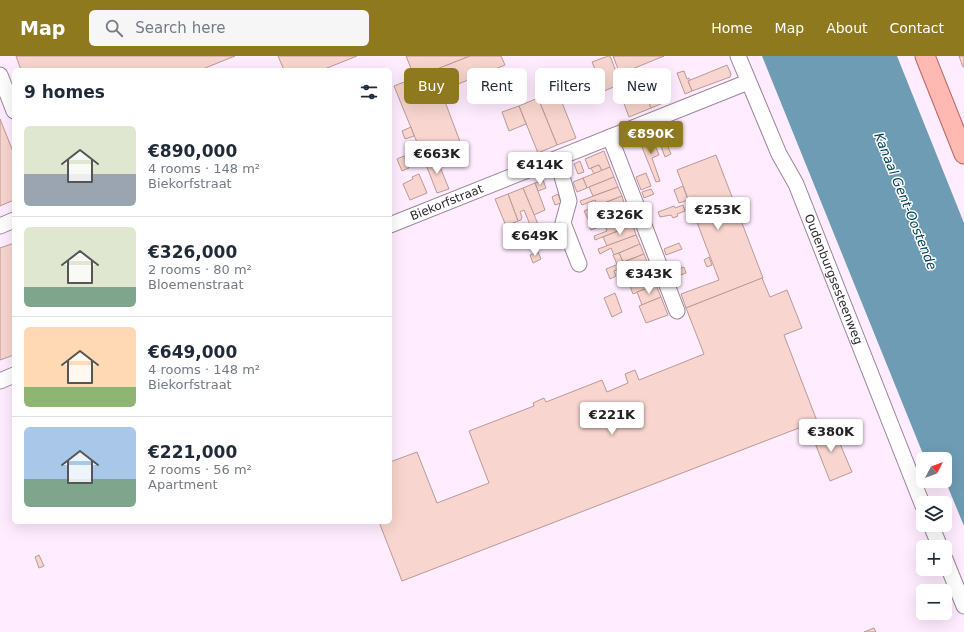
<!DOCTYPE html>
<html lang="en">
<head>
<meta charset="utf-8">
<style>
	:root { --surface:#fff; --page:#f6f6f7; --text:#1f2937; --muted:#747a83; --line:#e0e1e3; --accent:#8f791f }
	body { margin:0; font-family:"DejaVu Sans",sans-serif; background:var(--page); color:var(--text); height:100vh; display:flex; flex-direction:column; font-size:15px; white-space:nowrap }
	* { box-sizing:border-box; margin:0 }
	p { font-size:13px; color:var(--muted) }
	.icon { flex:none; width:22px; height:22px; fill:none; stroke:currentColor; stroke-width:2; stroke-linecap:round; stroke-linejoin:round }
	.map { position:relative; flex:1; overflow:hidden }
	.sheet { position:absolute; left:12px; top:12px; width:380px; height:456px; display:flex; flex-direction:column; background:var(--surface); border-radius:6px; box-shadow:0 4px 16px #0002 }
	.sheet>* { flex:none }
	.banner { position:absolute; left:404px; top:12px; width:380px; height:36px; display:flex; gap:8px }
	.needle { width:26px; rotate:49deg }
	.fabs { position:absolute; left:916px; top:396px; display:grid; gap:8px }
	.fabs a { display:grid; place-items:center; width:36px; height:36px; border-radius:6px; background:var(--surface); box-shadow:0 4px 16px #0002; font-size:20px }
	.price { position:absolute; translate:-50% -34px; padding:0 9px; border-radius:4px; background:#fff; color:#222; font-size:13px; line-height:26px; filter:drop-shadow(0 1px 2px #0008) }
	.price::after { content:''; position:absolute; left:50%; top:24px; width:12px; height:9px; margin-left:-6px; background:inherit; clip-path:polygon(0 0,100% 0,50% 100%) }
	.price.current { background:var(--accent); color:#fff }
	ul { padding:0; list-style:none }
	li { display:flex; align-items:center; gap:12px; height:100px; padding:0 12px }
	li+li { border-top:1px solid var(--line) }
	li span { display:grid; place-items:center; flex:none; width:112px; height:80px; border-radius:6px; color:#555 }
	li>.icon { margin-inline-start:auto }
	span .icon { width:48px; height:48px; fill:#fffc; stroke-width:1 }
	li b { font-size:17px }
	h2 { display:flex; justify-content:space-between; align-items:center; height:48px; padding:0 12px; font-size:17px }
	.pill { padding:0 14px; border-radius:6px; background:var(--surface); box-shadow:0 4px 16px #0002; font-size:14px; line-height:36px }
	.pill.current { background:var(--accent); color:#fff }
	header { display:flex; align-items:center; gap:24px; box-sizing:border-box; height:56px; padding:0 20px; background:var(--accent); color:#fff }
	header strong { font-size:19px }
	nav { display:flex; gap:22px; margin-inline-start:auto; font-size:14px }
	.search { width:280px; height:36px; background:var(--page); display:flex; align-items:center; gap:10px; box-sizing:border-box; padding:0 14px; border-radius:6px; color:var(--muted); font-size:15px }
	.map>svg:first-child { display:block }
	.water { fill:#6d9cb4 }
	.building { fill:#f8d5ce; stroke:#ba9a94 }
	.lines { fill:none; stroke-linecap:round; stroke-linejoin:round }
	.minor-casing { stroke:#9a859a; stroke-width:17 }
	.major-casing { stroke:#b66863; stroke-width:21 }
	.minor { stroke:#fff; stroke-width:15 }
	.major { stroke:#feb9b2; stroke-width:19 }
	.labels { text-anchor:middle; stroke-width:3; stroke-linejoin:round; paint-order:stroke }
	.street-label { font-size:12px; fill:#302830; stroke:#fff }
	.water-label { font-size:13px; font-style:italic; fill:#00435c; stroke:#fff }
</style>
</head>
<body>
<header>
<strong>Map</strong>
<div class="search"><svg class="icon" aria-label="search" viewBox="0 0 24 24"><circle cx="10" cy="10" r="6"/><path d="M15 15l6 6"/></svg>Search here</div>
<nav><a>Home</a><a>Map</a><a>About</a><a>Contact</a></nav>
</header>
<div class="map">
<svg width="964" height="576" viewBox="0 0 964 576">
	<rect width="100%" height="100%" fill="#ffecff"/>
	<polygon class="water" points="762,0 897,0 964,167 964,470 945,424 945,403 925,403"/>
	<g class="building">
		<polygon points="16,0 235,0 200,14 21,14"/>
		<polygon points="278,0 357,0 322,14 284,14"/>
		<polygon points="406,0 470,0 415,22"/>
		<polygon points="470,0 501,0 505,9 441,35 462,91 425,106 394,30"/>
		<polygon points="608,0 610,0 621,28 604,35 592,6"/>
		<polygon points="613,0 664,0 620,18"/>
		<polygon points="959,0 964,0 964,11 963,11"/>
		<polygon points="727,9 731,18 730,21 692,35 688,25"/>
		<polygon points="684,15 687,23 689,22 690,24 688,25 692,35 685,38 677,17"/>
		<polygon points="651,16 663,47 651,52 639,21"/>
		<polygon points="639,21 651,52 629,61 623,45 640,39 636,29 619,36 617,31"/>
		<polygon points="660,26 667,41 662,43 656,28"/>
		<polygon points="557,34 576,82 557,89 538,42"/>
		<polygon points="538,42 557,89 538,97 519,50"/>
		<polygon points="519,50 526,68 509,75 502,56"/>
		<polygon points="0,63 14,98 14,144 0,150"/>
		<polygon points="411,71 414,80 405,83 402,75"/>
		<polygon points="662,77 671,98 665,101 657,80"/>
		<polygon points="652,82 659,99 652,102 660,125 656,126 640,86"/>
		<polygon points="417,87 419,93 415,95 413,88"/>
		<polygon points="460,91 462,95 454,98 452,95"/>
		<polygon points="462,95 465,102 457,105 454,98"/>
		<polygon points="604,95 610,111 602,115 599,109 589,113 585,103"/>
		<polygon points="422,98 424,105 418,108 415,101"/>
		<polygon points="716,99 763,222 686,252 681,238 719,224 677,114"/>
		<polygon points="404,100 409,112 402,115 397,103"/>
		<polygon points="436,101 449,133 437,137 425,106"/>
		<polygon points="580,105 584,116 578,118 574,108"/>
		<polygon points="599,109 602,115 594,118 591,112"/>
		<polygon points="610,111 614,121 587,132 583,122"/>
		<polygon points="646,117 651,130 641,134 636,121"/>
		<polygon points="419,118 427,137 410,144 403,128 413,123 412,121"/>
		<polygon points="614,121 618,131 593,140 589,131"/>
		<polygon points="583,122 587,132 577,136 573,126"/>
		<polygon points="543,124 546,132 538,135 535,127"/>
		<polygon points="535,127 545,154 534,159 523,132"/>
		<polygon points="683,130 688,144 679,147 674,134"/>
		<polygon points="618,131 622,140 597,150 595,144 582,149 580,145"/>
		<polygon points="523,132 540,173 533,176 524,154 520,156 522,161 521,164 518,165 508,138"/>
		<polygon points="651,133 654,138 644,142 642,136"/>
		<polygon points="508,138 518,165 506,170 495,143"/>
		<polygon points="558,138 561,147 555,149 552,141"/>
		<polygon points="622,140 625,150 602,158 600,153 591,156 593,161 588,163 584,155"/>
		<polygon points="683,149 685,155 677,158 678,160 673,162 671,159 660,161 658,156 674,150 675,152"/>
		<polygon points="625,150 629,159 591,174 589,170 602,165 600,159"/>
		<polygon points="629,159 633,169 595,184 594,180 607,175 605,169"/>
		<polygon points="633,169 636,179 607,190 603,181"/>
		<polygon points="636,179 640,188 614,199 611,192 600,198 598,193"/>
		<polygon points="14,187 14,299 0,304 0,192"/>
		<polygon points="679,187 682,193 666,199 664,193"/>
		<polygon points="640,188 644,198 623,206 619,197"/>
		<polygon points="538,196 541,203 533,207 530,199"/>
		<polygon points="619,197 623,206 617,208 613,199"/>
		<polygon points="644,198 648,208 626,216 624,211 614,215 616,220 610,223 606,213"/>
		<polygon points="709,201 712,209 707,211 704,204"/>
		<polygon points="648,208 656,229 633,238 628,225 630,224 627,216"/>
		<polygon points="684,211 686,217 675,221 673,215"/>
		<polygon points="762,222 770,241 787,234 802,272 784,279 817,365 402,525 379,466 390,466 390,406 417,396 437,447 489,427 469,375 534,350 533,347 544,342 546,346 602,324 607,336 628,327 625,318 635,314 639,324 704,298 686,252"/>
		<polygon points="656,229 661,241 642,249 637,236"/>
		<polygon points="615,237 622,256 612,261 604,242"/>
		<polygon points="661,241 668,259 646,267 639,250"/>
		<polygon points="832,369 852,416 830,425 811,377"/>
		<polygon points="39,499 44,510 39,512 35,501"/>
		<polygon points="874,572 876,576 864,576"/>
	</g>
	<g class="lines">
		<g class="minor-casing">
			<g id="minor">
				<path id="s1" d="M738,0L779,98L796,128L923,450"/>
				<polyline points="0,19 14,55"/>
				<polyline points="610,81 677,255"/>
				<polyline points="557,103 569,145 563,167 579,208"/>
				<path id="s2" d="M390,169L748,26"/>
				<polyline points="0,170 14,164"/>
				<polyline points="0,325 14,319"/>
				<polyline points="931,469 940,491"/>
				<polyline points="945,503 964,550"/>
			</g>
		</g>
		<g class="major-casing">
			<polyline id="major" points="925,0 964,98"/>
		</g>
		<use href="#minor" class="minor"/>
		<use href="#major" class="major"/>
	</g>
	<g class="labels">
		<g class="street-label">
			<text dy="4" stroke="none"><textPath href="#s2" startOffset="61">Biekorfstraat</textPath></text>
			<text dy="4" stroke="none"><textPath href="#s1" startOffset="243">Oudenburgsesteenweg</textPath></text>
		</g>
		<g class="water-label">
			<text transform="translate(906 145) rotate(68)" y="5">Kanaal Gent-Oostende</text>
		</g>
	</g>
</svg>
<div class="fabs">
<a><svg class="needle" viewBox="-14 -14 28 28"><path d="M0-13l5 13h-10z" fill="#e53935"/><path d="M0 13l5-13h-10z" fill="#747a83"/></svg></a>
<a><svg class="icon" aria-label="layers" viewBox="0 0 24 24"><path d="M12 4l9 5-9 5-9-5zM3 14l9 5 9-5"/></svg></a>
<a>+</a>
<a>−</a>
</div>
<b class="price current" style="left:651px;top:99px">€890K</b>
<b class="price" style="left:437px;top:119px">€663K</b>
<b class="price" style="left:540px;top:130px">€414K</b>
<b class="price" style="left:718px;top:175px">€253K</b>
<b class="price" style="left:620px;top:180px">€326K</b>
<b class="price" style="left:535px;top:201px">€649K</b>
<b class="price" style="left:649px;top:239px">€343K</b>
<b class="price" style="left:612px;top:380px">€221K</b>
<b class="price" style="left:831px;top:397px">€380K</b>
<div class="banner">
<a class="pill current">Buy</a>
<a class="pill">Rent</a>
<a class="pill">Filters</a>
<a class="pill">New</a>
</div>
<section class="sheet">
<h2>9 homes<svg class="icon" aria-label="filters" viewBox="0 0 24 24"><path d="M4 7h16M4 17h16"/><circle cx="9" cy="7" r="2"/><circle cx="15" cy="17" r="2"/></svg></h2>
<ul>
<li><span style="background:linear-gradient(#dfe7d0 60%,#9aa5b1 0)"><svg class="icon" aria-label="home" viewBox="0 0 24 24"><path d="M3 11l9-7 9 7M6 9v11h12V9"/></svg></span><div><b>€890,000</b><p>4 rooms · 148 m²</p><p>Biekorfstraat</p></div></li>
<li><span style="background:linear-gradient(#dfe7d0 75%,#7fa58c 0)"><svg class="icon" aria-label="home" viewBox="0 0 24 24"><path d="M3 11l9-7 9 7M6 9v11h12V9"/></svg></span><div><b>€326,000</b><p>2 rooms · 80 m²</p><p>Bloemenstraat</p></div></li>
<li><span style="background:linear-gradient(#ffd9b3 75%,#8fb573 0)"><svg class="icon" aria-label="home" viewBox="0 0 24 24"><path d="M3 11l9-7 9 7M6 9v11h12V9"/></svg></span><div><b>€649,000</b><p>4 rooms · 148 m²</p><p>Biekorfstraat</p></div></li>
<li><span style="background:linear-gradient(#a9c7e8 65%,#7fa58c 0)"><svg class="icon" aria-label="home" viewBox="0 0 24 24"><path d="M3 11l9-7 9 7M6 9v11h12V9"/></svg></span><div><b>€221,000</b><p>2 rooms · 56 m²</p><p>Apartment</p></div></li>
</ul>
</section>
</div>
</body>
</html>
